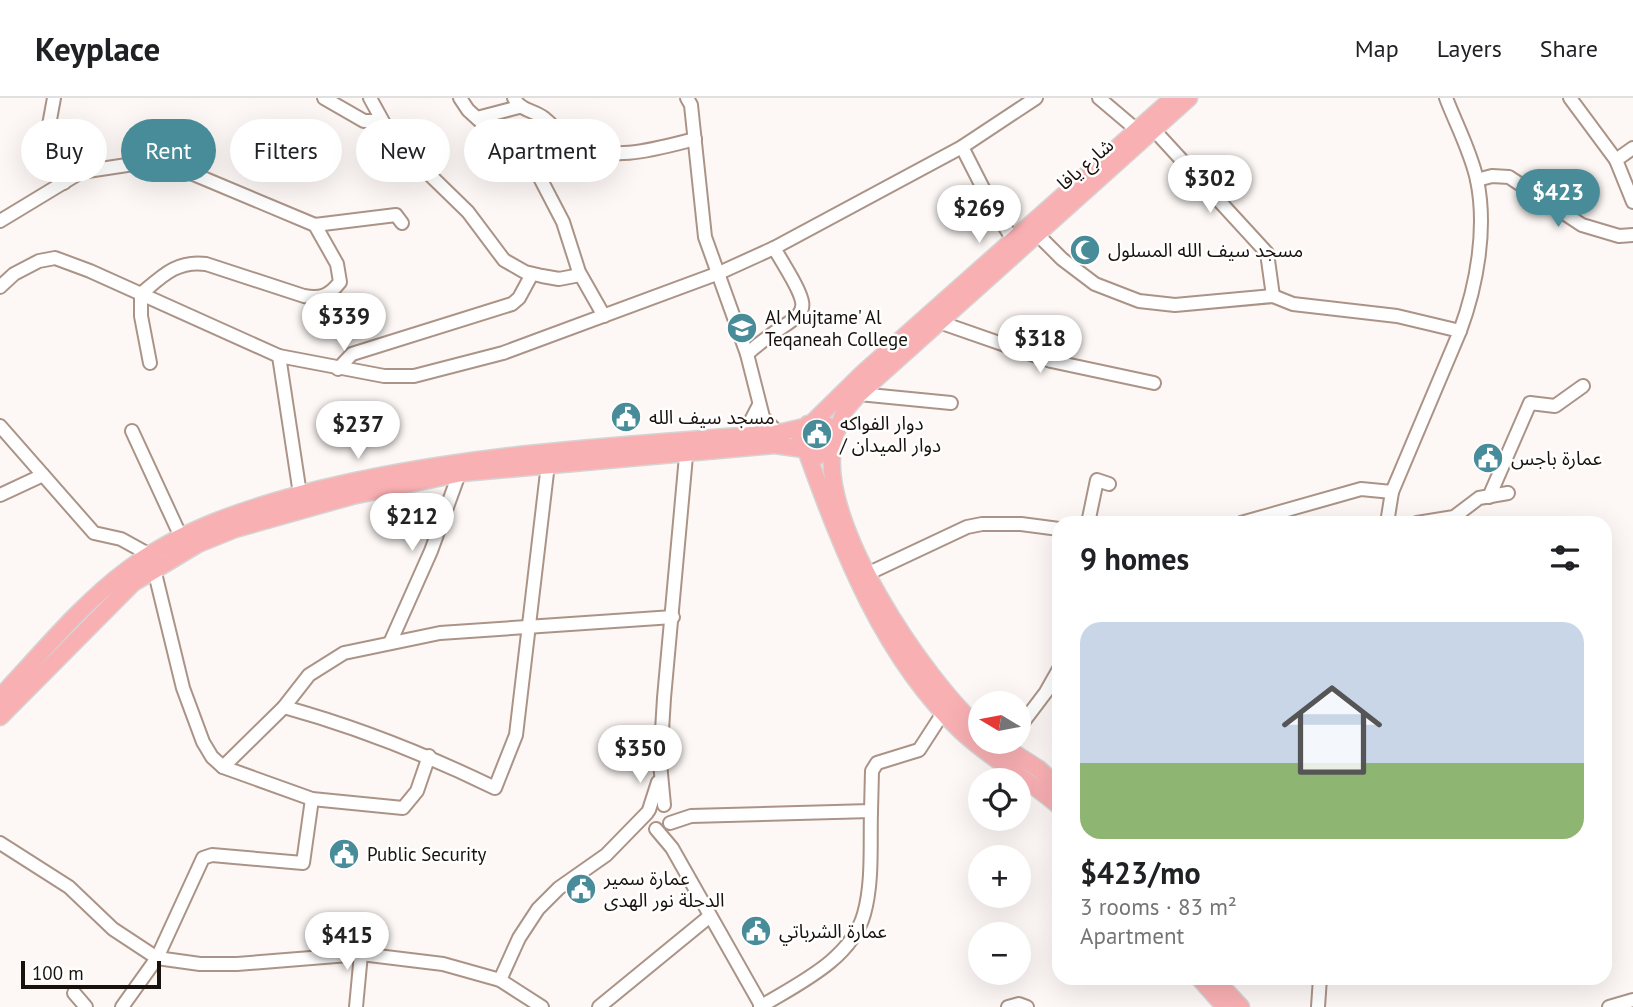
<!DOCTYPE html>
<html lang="en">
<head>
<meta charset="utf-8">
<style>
	:root { --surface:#fff; --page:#f2f2f2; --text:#202124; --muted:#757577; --line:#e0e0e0; --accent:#478c98 }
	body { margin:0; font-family:"PT Sans","Noto Sans Arabic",sans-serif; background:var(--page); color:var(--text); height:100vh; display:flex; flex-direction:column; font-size:26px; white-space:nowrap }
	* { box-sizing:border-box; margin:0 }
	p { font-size:23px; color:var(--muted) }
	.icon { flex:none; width:38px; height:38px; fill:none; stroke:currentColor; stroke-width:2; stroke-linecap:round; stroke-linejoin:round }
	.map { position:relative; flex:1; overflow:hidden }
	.drawer { position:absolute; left:1052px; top:418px; width:560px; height:469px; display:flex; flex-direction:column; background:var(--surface); border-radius:21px; box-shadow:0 7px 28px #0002 }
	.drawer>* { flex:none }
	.top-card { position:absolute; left:21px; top:21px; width:665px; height:63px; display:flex; gap:14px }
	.needle { width:46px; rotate:280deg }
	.tools { position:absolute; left:968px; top:593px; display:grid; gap:14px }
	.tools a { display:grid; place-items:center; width:63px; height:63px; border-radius:50%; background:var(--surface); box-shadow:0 7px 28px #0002; font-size:35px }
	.scale { position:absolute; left:21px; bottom:18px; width:140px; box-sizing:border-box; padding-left:7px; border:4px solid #19110c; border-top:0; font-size:19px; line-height:24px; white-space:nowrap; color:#19110c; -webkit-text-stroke:5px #fff; paint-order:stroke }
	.price { position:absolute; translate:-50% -60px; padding:0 16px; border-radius:24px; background:#fff; color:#222; font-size:23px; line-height:46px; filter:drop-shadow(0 2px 4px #0008) }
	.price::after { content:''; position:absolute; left:50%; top:42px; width:21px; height:16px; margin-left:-10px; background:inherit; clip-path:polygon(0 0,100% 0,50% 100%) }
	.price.on { background:var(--accent); color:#fff }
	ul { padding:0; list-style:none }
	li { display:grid; align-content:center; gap:14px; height:371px; padding:0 28px }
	li span { display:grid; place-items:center; height:217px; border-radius:21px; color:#555 }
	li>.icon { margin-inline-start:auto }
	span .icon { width:126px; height:126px; fill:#fffc; stroke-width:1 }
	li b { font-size:30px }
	h2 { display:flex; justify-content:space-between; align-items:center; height:84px; padding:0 28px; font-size:30px }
	.pill { padding:0 24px; border-radius:32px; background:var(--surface); box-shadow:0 7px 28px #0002; font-size:24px; line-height:63px }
	.pill.on { background:var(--accent); color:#fff }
	header { display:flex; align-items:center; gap:42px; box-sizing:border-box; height:98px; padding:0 35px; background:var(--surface); border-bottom:2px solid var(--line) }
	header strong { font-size:33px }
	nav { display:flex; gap:38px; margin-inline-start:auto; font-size:24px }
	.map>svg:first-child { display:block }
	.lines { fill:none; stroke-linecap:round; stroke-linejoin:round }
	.minor-casing { stroke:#ab9487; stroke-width:16 }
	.major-casing { stroke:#d6d4d3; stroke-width:19 }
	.minor { stroke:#fff; stroke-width:12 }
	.major { stroke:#f9b0b3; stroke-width:16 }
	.labels { text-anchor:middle; stroke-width:5; stroke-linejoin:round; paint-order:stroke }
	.street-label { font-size:19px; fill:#19110c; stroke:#fff }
	.poi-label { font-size:19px; fill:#19110c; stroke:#fff; text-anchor:start }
</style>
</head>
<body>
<header>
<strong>Keyplace</strong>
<nav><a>Map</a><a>Layers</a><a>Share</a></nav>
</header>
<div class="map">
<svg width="1633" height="909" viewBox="0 0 1633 909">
	<rect width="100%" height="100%" fill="#fdf8f5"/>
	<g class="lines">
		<g class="minor-casing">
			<g id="minor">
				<polyline points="54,0 49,27 64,85"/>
				<polyline points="324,0 364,23 381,23"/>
				<polyline points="370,0 392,40 468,114 504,162 525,174 542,178 559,181 580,177"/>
				<polyline points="460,0 468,12 538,76 563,124 579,174 604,218"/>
				<path d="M514,0C521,13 533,12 544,20C554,28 562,39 573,45C612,65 656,51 695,41"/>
				<polyline points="687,0 691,7 705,139 747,256 763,319 778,335"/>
				<polyline points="1099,0 1138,33"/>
				<path d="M1446,0C1456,26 1471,54 1477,82C1487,130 1477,187 1460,233"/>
				<polyline points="1570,0 1616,62 1633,50"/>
				<polyline points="477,20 519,9"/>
				<polyline points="1155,33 1267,155 1273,198"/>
				<polyline points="962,49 992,108 1013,142"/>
				<polyline points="1616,62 1633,104"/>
				<polyline points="1477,82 1492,78 1509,79 1582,127 1619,138 1633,137"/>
				<path d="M0,123L81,74L140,65L179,70L315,127L337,166L340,184C329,198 321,201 304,198L206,166C177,162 162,178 141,196V218L150,265"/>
				<polyline points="315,127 396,117 402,125"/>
				<polyline points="1037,136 1062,161 1095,186 1139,203 1175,207 1273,198 1293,206 1397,218 1460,233 1392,394 1361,391 1241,425"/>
				<polyline points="0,189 14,176 39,163 55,160 90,173 279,258 384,278 414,278 503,255 719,175 774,150"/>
				<polyline points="939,224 1051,263 1154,285"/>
				<path d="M747,256C805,204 823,231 774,150L962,49L1036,0"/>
				<polyline points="279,258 300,396"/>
				<polyline points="338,271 352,256 512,206 519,200 532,176"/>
				<polyline points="859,296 951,305"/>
				<polyline points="0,328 94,435 121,441 150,457"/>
				<polyline points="132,333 181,439"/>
				<polyline points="743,338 759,307"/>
				<polyline points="0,397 43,377"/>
				<polyline points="1489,399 1530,305 1555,308 1583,288"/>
				<polyline points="1088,425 1097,382 1109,386"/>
				<polyline points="1387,425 1392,394"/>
				<polyline points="1417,425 1454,419 1479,400 1508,395"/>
				<polyline points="154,471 183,590 203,644 212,659 223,669 312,701 403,710 417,693 429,658"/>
				<polyline points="867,476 967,429 982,426 1021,426 1059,431"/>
				<polyline points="390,545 431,453 459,376"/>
				<path d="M284,609C357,629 427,657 495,690L516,637L548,366"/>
				<polyline points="1018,631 1046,594 1059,571"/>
				<polyline points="223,669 284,609 309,577 344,555 440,535 673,519"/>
				<polyline points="664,707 660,665 664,600 687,347"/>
				<polyline points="649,712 658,684"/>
				<polyline points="670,725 691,718 871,713 872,673 877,665 919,652 943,615"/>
				<polyline points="656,731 672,750 762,909"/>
				<polyline points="0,745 69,789 113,831 157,860 200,866 237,866 361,856 443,866 500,882 542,909"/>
				<polyline points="500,882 519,840 538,811 559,790 606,757 647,715"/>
				<polyline points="74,895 86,909"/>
				<polyline points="122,909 157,860 203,760 212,757 303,765 312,701"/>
				<polyline points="356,909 361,856"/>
				<polyline points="599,909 710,818"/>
				<path d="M760,909C797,886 851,862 864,816C873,784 870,746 871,713"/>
				<polyline points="1008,909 1019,906 1027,909"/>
				<polyline points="1318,909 1320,880"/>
				<polyline points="1609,909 1633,902"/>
			</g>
		</g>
		<g class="major-casing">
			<g id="major">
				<polyline points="813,324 864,274 1173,0"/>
				<polyline points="834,340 845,312 859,296 1189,0"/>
				<path d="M833,349C819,426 924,581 980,631"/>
				<path d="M807,355C843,454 883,559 961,633C991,661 1028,681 1059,708"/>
				<path d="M0,599C40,557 80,507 127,472C183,430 250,409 316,392C468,354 622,348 778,335L804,329"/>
				<polyline points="0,619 133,485 198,446 235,431 352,398 462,375 775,347 803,351 818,358 833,349 832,332 824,325 808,326 800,340 803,351"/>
				<polyline points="997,644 1039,671 1059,690"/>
				<polyline points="1199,880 1225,909"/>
				<polyline points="1214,880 1241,909"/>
			</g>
		</g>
		<use href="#minor" class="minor"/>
		<use href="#major" class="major"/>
	</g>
	<defs>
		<g id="mosque-disc" transform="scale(1.575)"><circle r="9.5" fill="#478c98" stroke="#fff"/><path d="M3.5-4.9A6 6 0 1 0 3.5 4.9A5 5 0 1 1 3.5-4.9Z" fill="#fff"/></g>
		<g id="university-disc" transform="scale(1.575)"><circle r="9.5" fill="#478c98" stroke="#fff"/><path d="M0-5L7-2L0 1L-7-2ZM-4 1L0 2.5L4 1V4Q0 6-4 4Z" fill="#fff"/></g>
		<g id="civic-disc" transform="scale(1.575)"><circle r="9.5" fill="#478c98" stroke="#fff"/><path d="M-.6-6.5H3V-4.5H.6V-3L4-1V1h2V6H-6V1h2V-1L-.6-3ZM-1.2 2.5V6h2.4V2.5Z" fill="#fff"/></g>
	</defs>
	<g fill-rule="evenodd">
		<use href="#mosque-disc" x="1085" y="152"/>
		<use href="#university-disc" x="742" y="230"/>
		<use href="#civic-disc" x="626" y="319"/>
		<use href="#civic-disc" x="817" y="336"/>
		<use href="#civic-disc" x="1488" y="360"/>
		<use href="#civic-disc" x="344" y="756"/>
		<use href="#civic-disc" x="581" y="791"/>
		<use href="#civic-disc" x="756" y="833"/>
	</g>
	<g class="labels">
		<g class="street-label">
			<text transform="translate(1085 66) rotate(-41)" y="7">شارع يافا</text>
		</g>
		<g class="poi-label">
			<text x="1108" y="159">مسجد سيف الله المسلول</text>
			<text x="765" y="226">Al Mujtame' Al<tspan x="765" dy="22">Teqaneah College</tspan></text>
			<text x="649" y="326">مسجد سيف الله</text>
			<text x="840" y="332">دوار الفواكه<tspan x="840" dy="22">/ دوار الميدان</tspan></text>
			<text x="1511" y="367">عمارة باجس</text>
			<text x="367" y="763">Public Security</text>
			<text x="604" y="787">عمارة سمير<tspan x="604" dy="22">الدحلة نور الهدى</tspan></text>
			<text x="779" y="840">عمارة الشرباتي</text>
		</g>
	</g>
</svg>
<div class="tools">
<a><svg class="needle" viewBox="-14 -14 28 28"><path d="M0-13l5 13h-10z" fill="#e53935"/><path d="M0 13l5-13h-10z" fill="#757577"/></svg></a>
<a><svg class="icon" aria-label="locate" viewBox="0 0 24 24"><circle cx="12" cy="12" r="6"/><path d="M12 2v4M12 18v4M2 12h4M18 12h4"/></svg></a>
<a>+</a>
<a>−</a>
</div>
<div class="scale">100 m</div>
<b class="price" style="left:1210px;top:117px">$302</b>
<b class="price on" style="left:1558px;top:131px">$423</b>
<b class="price" style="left:979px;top:147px">$269</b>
<b class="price" style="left:344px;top:255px">$339</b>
<b class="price" style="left:1040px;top:277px">$318</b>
<b class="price" style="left:358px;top:363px">$237</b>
<b class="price" style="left:412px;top:455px">$212</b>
<b class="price" style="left:640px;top:687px">$350</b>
<b class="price" style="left:347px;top:874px">$415</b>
<div class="top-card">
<a class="pill">Buy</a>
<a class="pill on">Rent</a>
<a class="pill">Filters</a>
<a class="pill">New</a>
<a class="pill">Apartment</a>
</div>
<section class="drawer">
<h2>9 homes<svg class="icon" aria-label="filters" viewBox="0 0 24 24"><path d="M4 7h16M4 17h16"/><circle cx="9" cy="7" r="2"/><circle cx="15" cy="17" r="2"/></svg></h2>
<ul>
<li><span style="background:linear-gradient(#c9d6e8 65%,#8fb573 0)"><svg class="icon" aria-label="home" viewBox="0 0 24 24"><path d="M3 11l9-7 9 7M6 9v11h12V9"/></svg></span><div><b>$423/mo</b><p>3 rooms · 83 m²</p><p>Apartment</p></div></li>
</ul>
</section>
</div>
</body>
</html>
